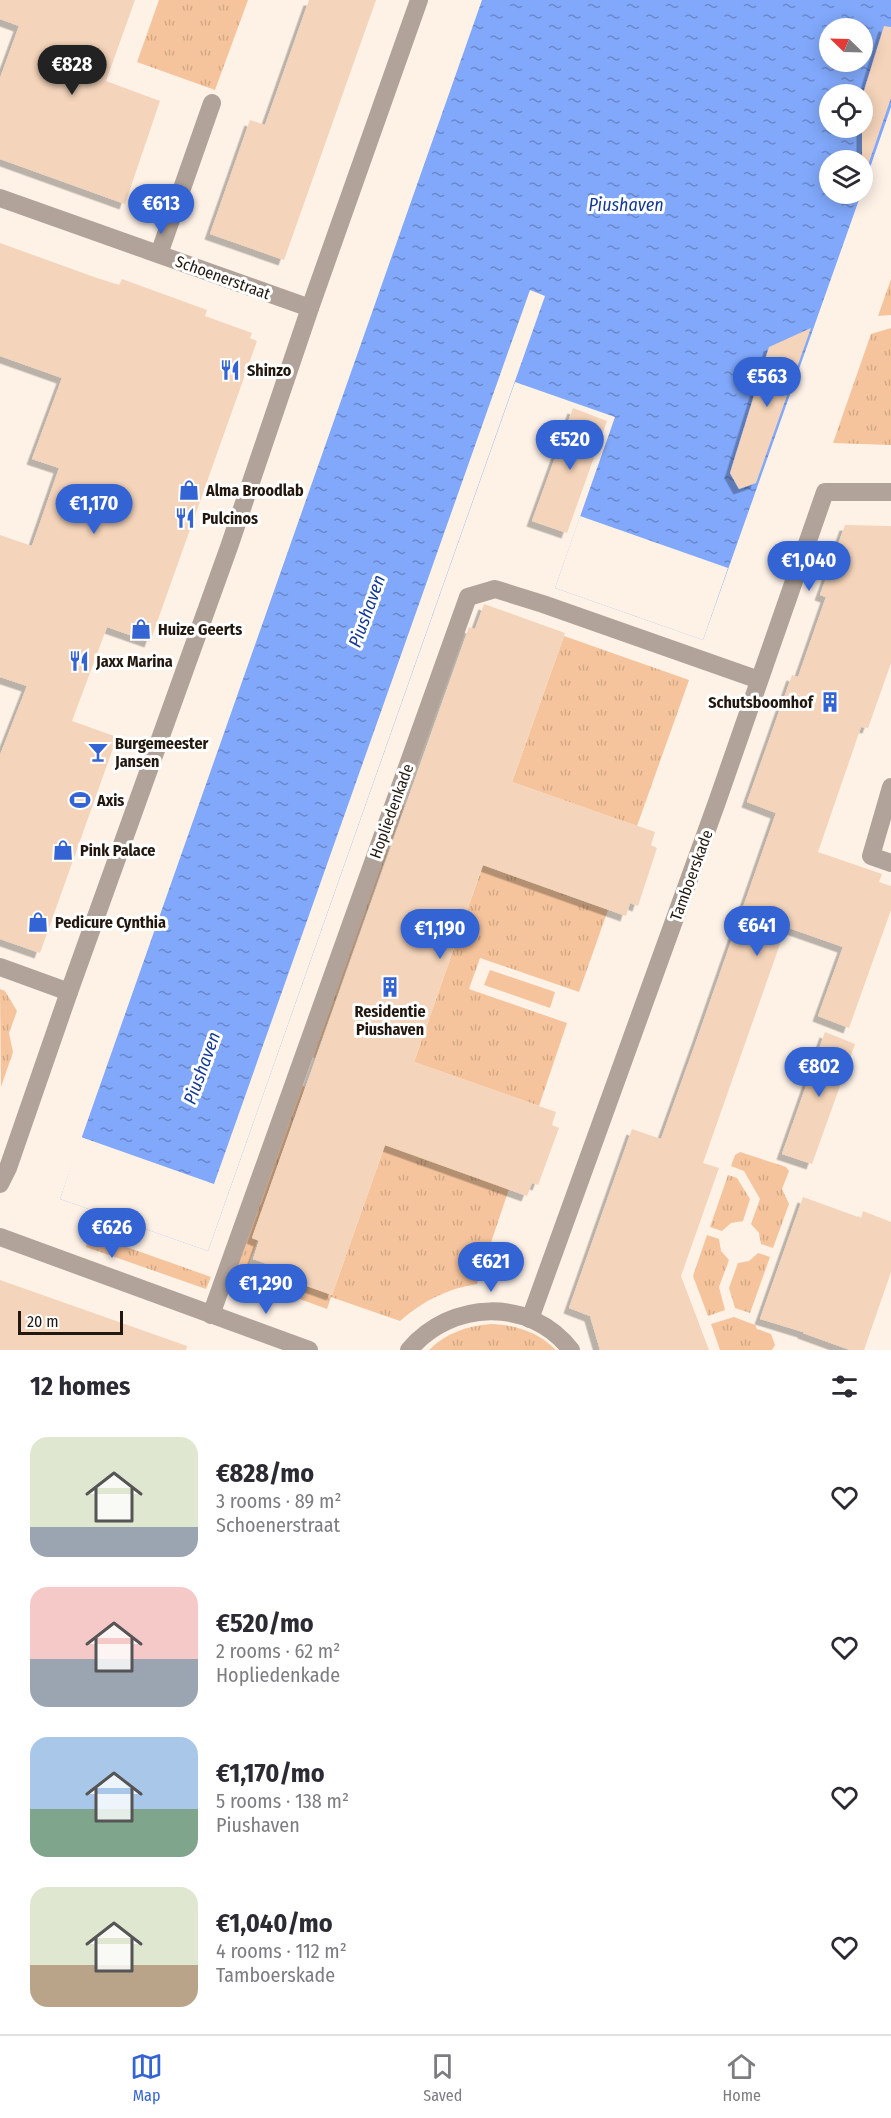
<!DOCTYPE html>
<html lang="en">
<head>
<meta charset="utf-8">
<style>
	:root { --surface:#fff; --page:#f2f2f3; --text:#2b2b33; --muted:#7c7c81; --line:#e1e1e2; --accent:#3464d4 }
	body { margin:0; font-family:"Fira Sans Condensed",sans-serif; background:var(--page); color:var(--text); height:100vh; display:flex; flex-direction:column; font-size:22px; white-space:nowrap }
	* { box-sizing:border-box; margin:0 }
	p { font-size:20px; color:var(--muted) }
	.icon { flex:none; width:33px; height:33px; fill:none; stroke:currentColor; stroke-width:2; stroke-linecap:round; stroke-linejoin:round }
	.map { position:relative; height:1350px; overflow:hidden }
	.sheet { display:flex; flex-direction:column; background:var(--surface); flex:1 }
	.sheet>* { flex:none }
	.needle { width:39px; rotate:293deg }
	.controls { position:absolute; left:819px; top:18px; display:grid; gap:12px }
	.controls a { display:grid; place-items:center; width:54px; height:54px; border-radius:50%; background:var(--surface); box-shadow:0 3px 15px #0003; font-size:30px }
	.scale { position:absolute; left:18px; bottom:15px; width:105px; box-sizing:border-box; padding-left:6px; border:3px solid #23180f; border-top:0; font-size:16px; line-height:21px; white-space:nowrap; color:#23180f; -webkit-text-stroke:4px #fff; paint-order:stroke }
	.price { position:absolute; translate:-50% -51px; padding:0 14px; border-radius:21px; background:var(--accent); color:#fff; font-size:20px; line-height:39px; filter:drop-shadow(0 2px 3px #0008) }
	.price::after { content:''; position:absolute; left:50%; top:36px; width:18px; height:14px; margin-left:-9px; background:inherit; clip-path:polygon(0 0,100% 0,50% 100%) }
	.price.active { background:#222; color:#fff }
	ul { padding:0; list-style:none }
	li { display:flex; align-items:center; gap:18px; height:150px; padding:0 30px }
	li span { display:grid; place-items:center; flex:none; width:168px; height:120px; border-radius:18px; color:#555 }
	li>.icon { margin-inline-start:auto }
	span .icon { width:72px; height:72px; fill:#fffc; stroke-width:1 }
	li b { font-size:26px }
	h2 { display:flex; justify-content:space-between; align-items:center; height:72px; padding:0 30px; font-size:26px }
	.tab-bar { display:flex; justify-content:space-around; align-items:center; height:84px; border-top:2px solid var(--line); background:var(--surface); font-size:16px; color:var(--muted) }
	.tab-bar a { display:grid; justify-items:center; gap:3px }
	.tab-bar .active { color:var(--accent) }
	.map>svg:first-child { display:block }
	.grass { fill:url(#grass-tufts) }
	.park { fill:#f6c49c }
	.water { fill:url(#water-ripples); fill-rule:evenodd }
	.pier { fill:#fef2e7 }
	.building { fill:#f4d4ba; filter:url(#shadow) }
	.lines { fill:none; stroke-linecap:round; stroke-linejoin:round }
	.service { stroke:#b1a399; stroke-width:18 }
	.minor { stroke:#b1a399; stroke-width:18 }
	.labels { text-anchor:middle; stroke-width:6; stroke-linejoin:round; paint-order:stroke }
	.street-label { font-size:16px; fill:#23180f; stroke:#fff }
	.poi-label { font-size:16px; font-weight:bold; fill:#23180f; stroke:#fff; text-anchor:start }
	.water-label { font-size:18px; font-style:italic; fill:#143994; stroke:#fff }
</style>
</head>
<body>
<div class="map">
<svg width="891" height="1350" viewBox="0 0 891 1350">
	<defs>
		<pattern id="grass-tufts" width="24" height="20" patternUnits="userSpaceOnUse" patternTransform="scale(1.5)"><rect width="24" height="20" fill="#f6c49c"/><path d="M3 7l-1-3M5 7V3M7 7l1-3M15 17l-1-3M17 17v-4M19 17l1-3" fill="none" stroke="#d3a885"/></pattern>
		<pattern id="water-ripples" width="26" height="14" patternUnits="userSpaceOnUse" patternTransform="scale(1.5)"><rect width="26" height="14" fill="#81a8fa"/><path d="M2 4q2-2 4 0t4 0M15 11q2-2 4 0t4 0" fill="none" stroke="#6988c9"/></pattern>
		<filter id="shadow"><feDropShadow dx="-5.5" dy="5.5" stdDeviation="0" flood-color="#0004"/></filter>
	</defs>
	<rect width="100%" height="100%" fill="#fef2e7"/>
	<g class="grass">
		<polygon points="159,0 248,0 215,90 137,62"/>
		<polygon points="891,279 891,315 878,316"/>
		<polygon points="891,328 891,445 833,443 871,334"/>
		<polygon points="564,636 689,680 637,826 512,782"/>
		<polygon points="398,805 404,806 315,1058 309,1056"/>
		<polygon points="483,865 608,910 579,992 480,958 469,989 567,1023 539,1106 414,1062"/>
		<polygon points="0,989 5,991 17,1011 9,1033 13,1052 1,1087"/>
		<path d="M300,1084L305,1087L252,1238L258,1240L249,1263L251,1266L332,1295L385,1145L509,1189L477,1284C446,1289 423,1301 400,1321L331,1297L327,1309L245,1279L246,1276L232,1272Z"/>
		<polygon points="740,1152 786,1167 789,1171 782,1189 789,1204 773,1248 761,1244 759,1233 751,1224 760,1199 744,1171 731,1166 735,1155"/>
		<polygon points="728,1175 737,1178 750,1199 743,1221 731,1223 722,1231 710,1227"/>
		<polygon points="90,1234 211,1277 206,1289 86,1247"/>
		<polygon points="707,1235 719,1239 721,1251 729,1260 719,1287 725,1310 708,1316 693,1276"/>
		<polygon points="758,1253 770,1257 750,1313 735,1308 729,1288 738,1263 749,1261"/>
		<polygon points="734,1317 755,1325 757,1329 771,1334 775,1345 772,1350 720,1350 711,1324"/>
		<path d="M491,1324C516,1325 538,1332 556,1350H429C446,1333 467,1326 491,1324Z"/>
	</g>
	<polygon class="park" points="490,970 555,992 550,1008 484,985"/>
	<path class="water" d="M482,0H891V107L863,188L862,160H830V194H861L703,640L555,588L615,417L515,382L208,1251L60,1199ZM830,28H862V62H830ZM830,94H862V128H830Z"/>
	<g class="pier">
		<polygon points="530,290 545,296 208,1251 60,1199 81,1137 214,1184"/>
		<polygon points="580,516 728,568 703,640 555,588"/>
	</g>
	<g class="building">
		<polygon points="0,0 135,0 106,81 160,101 125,204 0,159 0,78 19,26 0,19"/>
		<polygon points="309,0 376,0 284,260 210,234 250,120 265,125"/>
		<polygon points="884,26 891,27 891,98 867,168 862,167 862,97"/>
		<polygon points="0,243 97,278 119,285 122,279 207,310 205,316 252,333 250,338 257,341 150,642 107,627 72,721 117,737 40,953 0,939 0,755 27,686 0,677 0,535 32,546 59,468 32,459 62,378 0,356"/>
		<polygon points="811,328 756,483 739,489 730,473 769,347"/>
		<polygon points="573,408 607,421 567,533 532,521"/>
		<polygon points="845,525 891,526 891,663 868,728 861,727 818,852 882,874 879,882 891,886 891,910 849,1028 818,1016 843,947 786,927 703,1163 719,1168 681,1276 709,1350 600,1350 590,1316 569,1308 632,1129 661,1139 697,1039 776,813 747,802 792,675 798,677 826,597 820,595"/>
		<polygon points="484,604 565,633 512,782 655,832 651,845 657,848 638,906 630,903 626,916 483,865 414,1062 556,1112 552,1125 559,1128 538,1185 532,1183 527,1196 385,1145 332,1295 290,1280 292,1273 253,1259 259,1241 252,1238 469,627 475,629"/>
		<polygon points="825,1032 855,1044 812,1164 782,1154"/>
		<polygon points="803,1197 861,1218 863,1211 891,1222 891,1272 864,1350 850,1350 803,1333 803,1332 760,1319"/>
		<polygon points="0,1280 187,1346 186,1350 0,1350"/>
	</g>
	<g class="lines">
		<g class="service">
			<polyline points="159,254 212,103"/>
			<polyline points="891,787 871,856 891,863"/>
		</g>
		<g class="minor">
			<polyline points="0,198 310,308"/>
			<polyline points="0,967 69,992"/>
			<polyline points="0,1184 8,1168 69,992 229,547 310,308 419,0"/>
			<polyline points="0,1237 309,1350"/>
			<polyline points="211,1315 468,597 495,589 543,604 759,680"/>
			<polyline points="530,1319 717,802 825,492 891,492"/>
			<path d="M409,1350C451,1300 530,1297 571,1350"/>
		</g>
	</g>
	<defs>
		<g id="restaurant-bare" transform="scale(1.62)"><path d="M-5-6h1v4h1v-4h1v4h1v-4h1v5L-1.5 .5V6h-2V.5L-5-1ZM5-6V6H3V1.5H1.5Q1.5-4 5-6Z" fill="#3464d4" stroke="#fff" stroke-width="2.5" paint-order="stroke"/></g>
		<g id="shop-bare" transform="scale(1.62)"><path d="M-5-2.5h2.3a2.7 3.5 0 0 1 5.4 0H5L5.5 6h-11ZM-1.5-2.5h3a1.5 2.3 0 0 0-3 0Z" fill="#3464d4" stroke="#fff" stroke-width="2.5" paint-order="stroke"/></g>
		<g id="building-bare" transform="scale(1.62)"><path d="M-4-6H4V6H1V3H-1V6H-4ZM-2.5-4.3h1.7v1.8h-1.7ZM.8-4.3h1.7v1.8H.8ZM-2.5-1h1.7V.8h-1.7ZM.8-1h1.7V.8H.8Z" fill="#3464d4" stroke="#fff" stroke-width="2.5" paint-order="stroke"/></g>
		<g id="bar-bare" transform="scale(1.62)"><path d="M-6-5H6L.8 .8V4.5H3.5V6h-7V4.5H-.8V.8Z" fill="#3464d4" stroke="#fff" stroke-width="2.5" paint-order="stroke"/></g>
		<g id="stadium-bare" transform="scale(1.62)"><path d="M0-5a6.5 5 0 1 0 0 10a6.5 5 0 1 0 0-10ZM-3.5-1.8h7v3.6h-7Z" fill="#3464d4" stroke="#fff" stroke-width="2.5" paint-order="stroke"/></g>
	</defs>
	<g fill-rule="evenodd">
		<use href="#restaurant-bare" x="230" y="370"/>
		<use href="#shop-bare" x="189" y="490"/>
		<use href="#restaurant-bare" x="185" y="518"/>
		<use href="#shop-bare" x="141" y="629"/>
		<use href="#restaurant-bare" x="79" y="661"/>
		<use href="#building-bare" x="830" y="702"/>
		<use href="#bar-bare" x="98" y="752"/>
		<use href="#stadium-bare" x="80" y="800"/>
		<use href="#shop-bare" x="63" y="850"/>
		<use href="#shop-bare" x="38" y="922"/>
		<use href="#building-bare" x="390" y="987"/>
	</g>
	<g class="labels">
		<g class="street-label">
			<text transform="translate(223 277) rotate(20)" y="6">Schoenerstraat</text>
			<text transform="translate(391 811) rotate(-70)" y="6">Hopliedenkade</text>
			<text transform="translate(691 875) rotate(-70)" y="6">Tamboerskade</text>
		</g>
		<g class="poi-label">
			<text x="247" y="376">Shinzo</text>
			<text x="206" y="496">Alma Broodlab</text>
			<text x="202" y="524">Pulcinos</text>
			<text x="158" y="635">Huize Geerts</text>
			<text x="96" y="667">Jaxx Marina</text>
			<text x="813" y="708" text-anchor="end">Schutsboomhof</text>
			<text x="115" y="749">Burgemeester<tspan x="115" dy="18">Jansen</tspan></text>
			<text x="97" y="806">Axis</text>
			<text x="80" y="856">Pink Palace</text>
			<text x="55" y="928">Pedicure Cynthia</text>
			<text x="390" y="1017" text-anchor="middle">Residentie<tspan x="390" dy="18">Piushaven</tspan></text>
		</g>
		<g class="water-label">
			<text x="626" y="211">Piushaven</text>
			<text transform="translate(367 611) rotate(-70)" y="6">Piushaven</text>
			<text transform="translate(202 1068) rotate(-70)" y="6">Piushaven</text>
		</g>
	</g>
</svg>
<div class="controls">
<a><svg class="needle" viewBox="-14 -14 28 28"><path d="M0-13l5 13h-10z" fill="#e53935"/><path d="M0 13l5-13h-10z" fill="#7c7c81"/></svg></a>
<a><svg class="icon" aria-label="locate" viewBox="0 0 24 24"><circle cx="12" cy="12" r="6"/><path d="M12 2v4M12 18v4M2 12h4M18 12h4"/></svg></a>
<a><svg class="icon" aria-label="layers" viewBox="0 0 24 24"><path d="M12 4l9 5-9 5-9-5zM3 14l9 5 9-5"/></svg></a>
</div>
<div class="scale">20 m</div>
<b class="price active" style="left:72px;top:96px">€828</b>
<b class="price" style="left:161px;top:235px">€613</b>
<b class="price" style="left:767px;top:408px">€563</b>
<b class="price" style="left:570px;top:471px">€520</b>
<b class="price" style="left:94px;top:535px">€1,170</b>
<b class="price" style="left:809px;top:592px">€1,040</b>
<b class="price" style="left:757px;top:957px">€641</b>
<b class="price" style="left:440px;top:960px">€1,190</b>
<b class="price" style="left:819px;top:1098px">€802</b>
<b class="price" style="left:112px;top:1259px">€626</b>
<b class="price" style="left:491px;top:1293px">€621</b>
<b class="price" style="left:266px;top:1315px">€1,290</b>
</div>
<section class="sheet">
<h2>12 homes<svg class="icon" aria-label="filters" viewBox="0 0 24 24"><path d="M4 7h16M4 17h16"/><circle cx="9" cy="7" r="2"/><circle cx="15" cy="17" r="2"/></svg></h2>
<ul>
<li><span style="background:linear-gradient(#dfe7d0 75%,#9aa5b1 0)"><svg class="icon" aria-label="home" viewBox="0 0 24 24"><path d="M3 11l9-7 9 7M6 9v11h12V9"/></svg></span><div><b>€828/mo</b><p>3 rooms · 89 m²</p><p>Schoenerstraat</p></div><svg class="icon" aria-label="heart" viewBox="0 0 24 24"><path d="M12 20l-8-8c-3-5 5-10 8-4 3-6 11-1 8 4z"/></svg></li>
<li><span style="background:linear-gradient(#f6c9c9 60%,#9aa5b1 0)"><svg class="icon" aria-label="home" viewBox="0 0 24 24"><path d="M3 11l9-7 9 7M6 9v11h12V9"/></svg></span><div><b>€520/mo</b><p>2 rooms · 62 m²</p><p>Hopliedenkade</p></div><svg class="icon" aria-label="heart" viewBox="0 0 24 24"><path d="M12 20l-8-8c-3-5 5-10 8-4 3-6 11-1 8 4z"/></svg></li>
<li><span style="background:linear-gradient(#a9c7e8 60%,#7fa58c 0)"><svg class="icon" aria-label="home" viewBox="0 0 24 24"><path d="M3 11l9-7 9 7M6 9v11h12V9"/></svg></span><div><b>€1,170/mo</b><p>5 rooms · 138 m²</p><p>Piushaven</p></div><svg class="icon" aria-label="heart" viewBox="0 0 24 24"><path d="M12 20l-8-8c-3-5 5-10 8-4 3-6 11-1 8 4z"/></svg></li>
<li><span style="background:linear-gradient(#dfe7d0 65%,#b9a48a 0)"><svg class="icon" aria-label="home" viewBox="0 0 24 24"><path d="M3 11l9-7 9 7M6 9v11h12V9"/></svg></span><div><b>€1,040/mo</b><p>4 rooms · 112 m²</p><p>Tamboerskade</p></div><svg class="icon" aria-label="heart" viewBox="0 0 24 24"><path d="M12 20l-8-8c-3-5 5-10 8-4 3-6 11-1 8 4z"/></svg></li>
</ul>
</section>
<nav class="tab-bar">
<a class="active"><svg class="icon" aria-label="map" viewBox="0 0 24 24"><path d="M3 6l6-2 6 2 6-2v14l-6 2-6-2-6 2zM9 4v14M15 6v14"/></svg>Map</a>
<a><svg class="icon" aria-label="saved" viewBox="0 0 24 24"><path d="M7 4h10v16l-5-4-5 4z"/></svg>Saved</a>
<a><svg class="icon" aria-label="home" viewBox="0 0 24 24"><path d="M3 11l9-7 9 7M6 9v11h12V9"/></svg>Home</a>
</nav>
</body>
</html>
